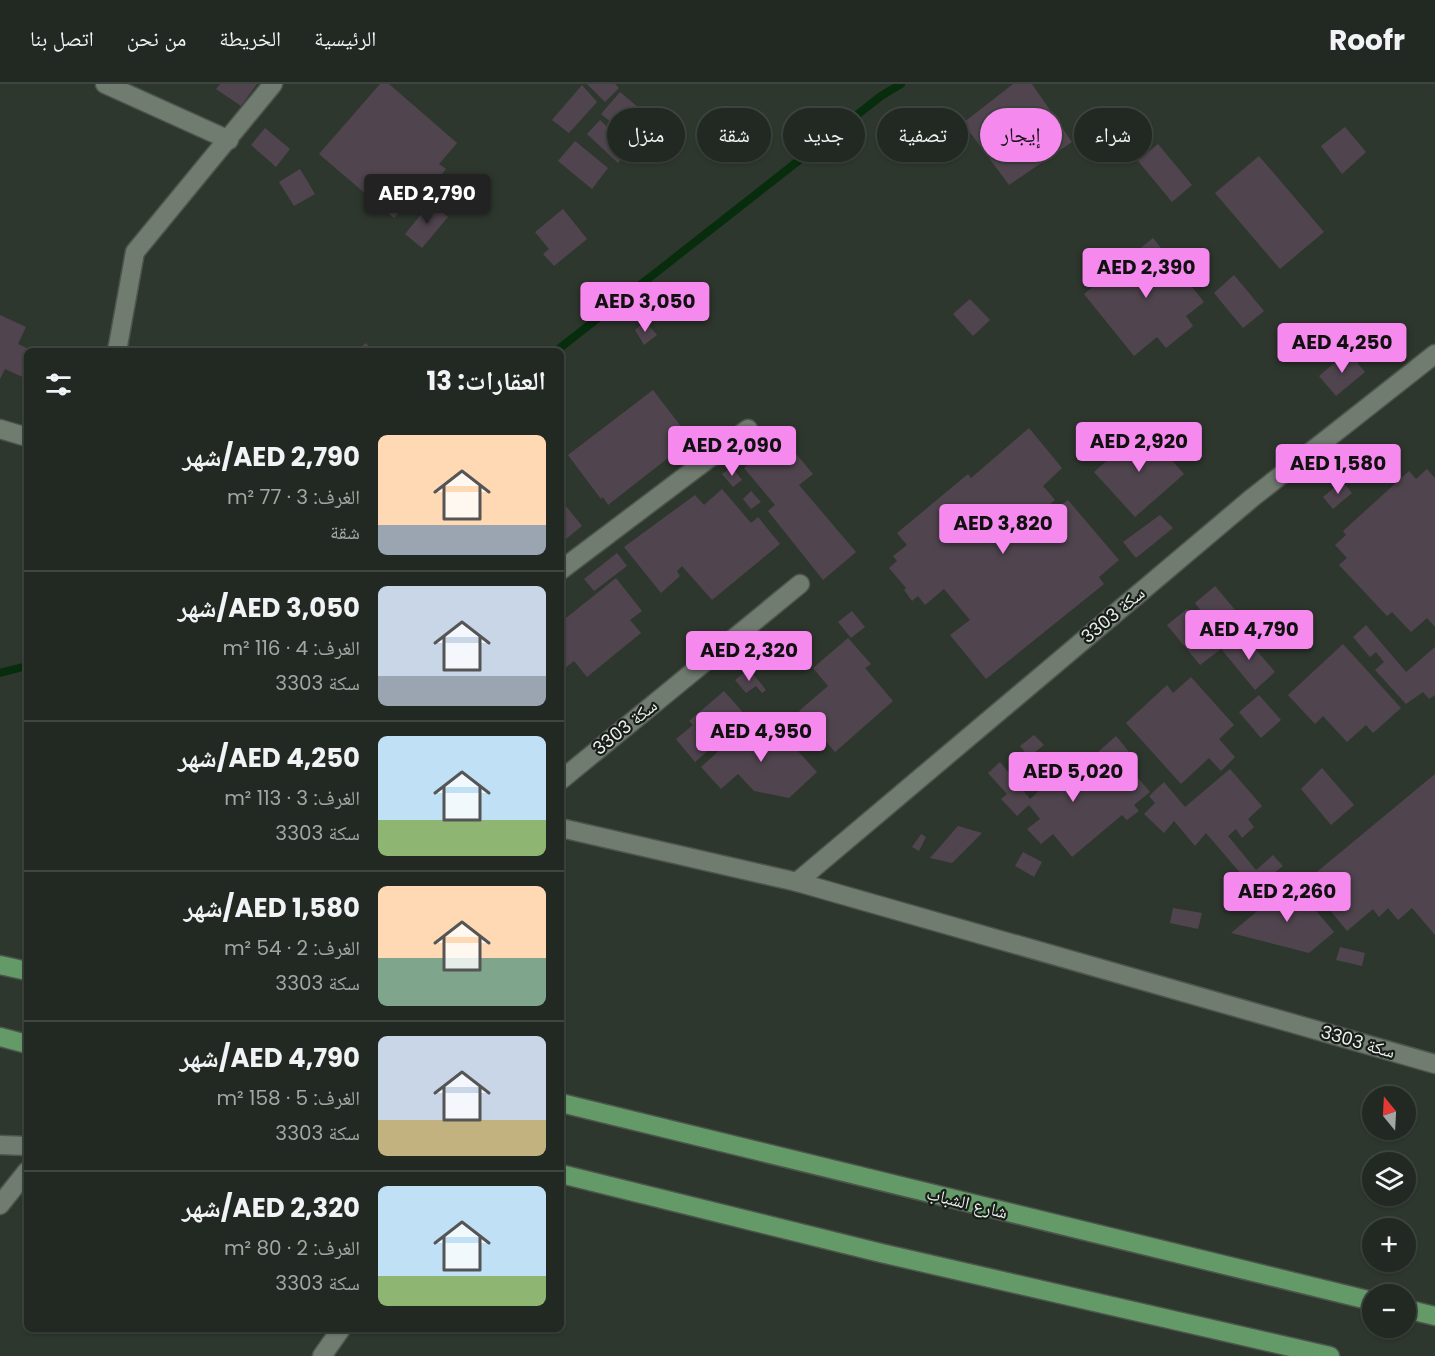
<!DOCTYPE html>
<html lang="ar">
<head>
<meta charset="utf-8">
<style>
	:root { --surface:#222922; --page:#2e352f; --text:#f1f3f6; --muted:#a2a6a5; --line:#3f4540; --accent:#f589ee }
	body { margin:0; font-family:Poppins,"Noto Naskh Arabic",sans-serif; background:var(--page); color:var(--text); direction:rtl; height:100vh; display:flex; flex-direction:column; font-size:22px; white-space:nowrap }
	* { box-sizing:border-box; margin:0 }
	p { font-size:20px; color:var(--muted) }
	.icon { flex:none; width:33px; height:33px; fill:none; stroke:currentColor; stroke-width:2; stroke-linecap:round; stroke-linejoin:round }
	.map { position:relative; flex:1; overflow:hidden; direction:ltr }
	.sheet { position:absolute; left:24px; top:264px; width:540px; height:984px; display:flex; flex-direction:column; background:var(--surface); border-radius:9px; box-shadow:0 2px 4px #0004,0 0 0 2px var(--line); direction:rtl }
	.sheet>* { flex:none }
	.guide { position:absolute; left:582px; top:24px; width:570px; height:54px; direction:rtl; display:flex; gap:12px }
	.needle { width:39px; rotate:342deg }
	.controls { position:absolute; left:1362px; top:1002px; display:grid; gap:12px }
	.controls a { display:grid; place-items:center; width:54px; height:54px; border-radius:50%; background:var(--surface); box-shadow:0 2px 4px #0004,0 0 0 2px var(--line); font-size:30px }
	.price { position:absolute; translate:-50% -51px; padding:0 14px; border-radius:6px; background:var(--accent); color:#111; font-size:20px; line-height:39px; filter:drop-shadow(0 2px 3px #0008) }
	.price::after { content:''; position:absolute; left:50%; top:36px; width:18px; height:14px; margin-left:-9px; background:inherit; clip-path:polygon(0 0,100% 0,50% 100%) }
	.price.current { background:#222; color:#fff }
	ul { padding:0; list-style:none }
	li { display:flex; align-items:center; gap:18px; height:150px; padding:0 18px }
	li+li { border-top:2px solid var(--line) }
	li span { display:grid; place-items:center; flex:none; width:168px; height:120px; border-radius:9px; color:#555 }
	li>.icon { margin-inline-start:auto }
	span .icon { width:72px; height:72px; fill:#fffc; stroke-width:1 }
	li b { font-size:26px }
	h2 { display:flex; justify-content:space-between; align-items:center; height:72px; padding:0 18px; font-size:26px }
	.tag { padding:0 21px; border-radius:27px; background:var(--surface); box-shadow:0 2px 4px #0004,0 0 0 2px var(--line); font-size:21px; line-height:54px }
	.tag.current { background:var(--accent); color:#111 }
	header { display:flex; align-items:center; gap:36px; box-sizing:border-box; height:84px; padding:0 30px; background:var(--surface); border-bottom:2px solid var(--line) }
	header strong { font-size:28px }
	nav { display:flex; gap:33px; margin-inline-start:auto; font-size:21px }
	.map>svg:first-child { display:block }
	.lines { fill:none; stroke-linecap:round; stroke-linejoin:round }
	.stream { stroke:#072d0d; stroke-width:8 }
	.building { fill:#50454e }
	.minor-casing { stroke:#4d554d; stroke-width:21 }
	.major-casing { stroke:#4d554d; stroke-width:21 }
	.minor { stroke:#717c71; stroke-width:18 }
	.major { stroke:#639a67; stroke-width:18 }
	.labels { text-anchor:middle; stroke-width:4.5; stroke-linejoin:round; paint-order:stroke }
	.street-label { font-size:18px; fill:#eaf0ea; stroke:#191d19 }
</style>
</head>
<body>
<header>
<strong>Roofr</strong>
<nav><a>الرئيسية</a><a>الخريطة</a><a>من نحن</a><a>اتصل بنا</a></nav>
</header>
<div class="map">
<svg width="1435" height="1272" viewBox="0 0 1435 1272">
	<rect width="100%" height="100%" fill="#2e372e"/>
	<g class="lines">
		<g class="stream">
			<polyline points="556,267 881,12 901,0"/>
			<polyline points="0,589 27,582"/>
		</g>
	</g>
	<g class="building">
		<polygon points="220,0 257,0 241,22 216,5"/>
		<polygon points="380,0 389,0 457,59 439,80 446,85 423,112 417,108 394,134 319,70"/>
		<polygon points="587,0 615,0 619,4 605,18"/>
		<polygon points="1013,0 1032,0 1072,58 1009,101 963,39"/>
		<polygon points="582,1 597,18 569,49 552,36"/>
		<polygon points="620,8 653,36 635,58 601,30"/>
		<polygon points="600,36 630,65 618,79 587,50"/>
		<polygon points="1345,43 1366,68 1342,90 1321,62"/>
		<polygon points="265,44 290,65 276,83 251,61"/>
		<polygon points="575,57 608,84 592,105 558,77"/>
		<polygon points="1158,60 1192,101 1172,118 1138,77"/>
		<polygon points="1259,72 1324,148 1280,185 1215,109"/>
		<polygon points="300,85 315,110 294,122 279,98"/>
		<polygon points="431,118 448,133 422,164 405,150"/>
		<polygon points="563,125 587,155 554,182 543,170 549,165 535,148"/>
		<polygon points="1153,154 1204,218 1186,232 1193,242 1166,264 1157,253 1134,272 1084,210"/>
		<polygon points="1234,191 1264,227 1243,244 1214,209"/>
		<polygon points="970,215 990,236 973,252 953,230"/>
		<polygon points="0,231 26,243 18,260 33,267 27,267 27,295 5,285 0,295"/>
		<polygon points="645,237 657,251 644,261 635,246"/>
		<polygon points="366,259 372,267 356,267"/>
		<polygon points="1348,267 1365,288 1336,312 1319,292"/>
		<polygon points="653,306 686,349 677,356 682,363 608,421 603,413 601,415 568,371"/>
		<polygon points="1029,344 1062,384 1043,402 1055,416 1032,436 1038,443 1050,434 1048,431 1068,416 1119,476 1099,493 1104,500 986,595 950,551 970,536 944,505 925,521 918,512 912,517 904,506 906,504 889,484 897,477 893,472 907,461 897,449 968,390 971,394"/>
		<polygon points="1144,344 1184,390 1135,433 1094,388"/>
		<polygon points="782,353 813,390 799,401 856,468 823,496 768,427 775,421 744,384"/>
		<polygon points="732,383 742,396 733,403 722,390"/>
		<polygon points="1427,385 1435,394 1435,543 1427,534 1411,548 1392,528 1387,532 1339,481 1347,474 1335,461 1346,451 1343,447 1409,387 1416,395"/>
		<polygon points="1342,397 1352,409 1333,425 1323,413"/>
		<polygon points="722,405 751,439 758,433 780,460 712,516 682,482 677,487 680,492 661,509 624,463 695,411 704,421"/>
		<polygon points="751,407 761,418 751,425 743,415"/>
		<polygon points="561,416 582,442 561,459"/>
		<polygon points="1160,431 1173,444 1136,474 1123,458"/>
		<polygon points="617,469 627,482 594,507 584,495"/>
		<polygon points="616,494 642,527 630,536 641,549 587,593 574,577 561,587 561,538"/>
		<polygon points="1215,502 1246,539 1218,562 1221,565 1200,581 1167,541 1187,525 1204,544 1210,538 1195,519"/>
		<polygon points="852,527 865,543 851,554 838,538"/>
		<polygon points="1366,541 1406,588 1435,563 1435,611 1429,615 1423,608 1406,620 1375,586 1384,578 1376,568 1370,573 1353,553"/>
		<polygon points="1242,549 1275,588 1255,606 1222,566"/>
		<polygon points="848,554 871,580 865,584 893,617 835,668 799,627 828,602 813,584"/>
		<polygon points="1343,560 1401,624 1373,649 1366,641 1347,658 1323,632 1315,640 1288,611"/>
		<polygon points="749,585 766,606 762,609 756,602 746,609 735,596"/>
		<polygon points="1191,593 1234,641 1219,655 1235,673 1221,687 1209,674 1181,700 1126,639 1167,601 1173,609"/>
		<polygon points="724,607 747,633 695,678 676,655 693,641 689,637"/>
		<polygon points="1259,611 1281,636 1261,654 1239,628"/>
		<polygon points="754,635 769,651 777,644 817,688 789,714 754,707 738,690 721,705 701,683"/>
		<polygon points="1034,651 1044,661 1029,673 1020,662"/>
		<polygon points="1116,652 1130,669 1103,693 1088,677"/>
		<polygon points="1000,678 1030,715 1039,707 1030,697 1051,680 1061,691 1074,680 1097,706 1126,680 1150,708 1134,721 1139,727 1127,736 1122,731 1072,773 1053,750 1041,760 1027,745 1040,735 1029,721 1017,732 1001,715 1007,710 988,689"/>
		<polygon points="1322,684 1354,721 1331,741 1301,705"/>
		<polygon points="1230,685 1262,722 1248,735 1254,743 1242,754 1236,745 1228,752 1256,786 1273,771 1283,782 1254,805 1206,749 1195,762 1174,737 1164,749 1144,730 1155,719 1149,712 1164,698 1185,723"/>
		<polygon points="1435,690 1435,851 1412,824 1398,836 1388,824 1379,833 1373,825 1347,847 1306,797"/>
		<polygon points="958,742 982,749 952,779 930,774"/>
		<polygon points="921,750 926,753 919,767 912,763"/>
		<polygon points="1023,768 1042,778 1034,793 1015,782"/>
		<polygon points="1292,798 1334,848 1309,869 1231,849"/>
		<polygon points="1173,824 1202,829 1198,845 1170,839"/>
		<polygon points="1340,863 1365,869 1362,882 1336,876"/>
	</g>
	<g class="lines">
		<g class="minor-casing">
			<g id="minor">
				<polyline points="105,0 229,56"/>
				<polyline points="117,267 135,168 273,0"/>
				<polyline points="0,345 27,353"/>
				<polyline points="561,486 748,345"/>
				<polyline points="561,696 800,500"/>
				<polyline points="561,744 797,798 1435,980"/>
				<polyline points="797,798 1252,414 1435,270"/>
				<polyline points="0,1061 27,1062"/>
				<polyline points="0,1121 27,1087"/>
				<polyline points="322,1272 341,1245"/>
			</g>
		</g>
		<g class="major-casing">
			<g id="major">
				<polyline points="0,881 27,887"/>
				<polyline points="0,953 27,960"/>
				<polyline points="561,1019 1372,1217"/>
				<polyline points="561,1090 881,1169 1330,1272"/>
				<polyline points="1406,1225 1435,1232"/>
			</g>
		</g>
		<use href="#minor" class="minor"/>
		<use href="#major" class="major"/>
	</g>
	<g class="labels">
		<g class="street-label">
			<text transform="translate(1113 531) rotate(-40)" y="6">سكة 3303</text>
			<text transform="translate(625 643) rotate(-39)" y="6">سكة 3303</text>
			<text transform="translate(1358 958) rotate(16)" y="6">سكة 3303</text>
			<text transform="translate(967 1119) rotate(14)" y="6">شارع الشباب</text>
		</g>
	</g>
</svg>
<div class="controls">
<a><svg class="needle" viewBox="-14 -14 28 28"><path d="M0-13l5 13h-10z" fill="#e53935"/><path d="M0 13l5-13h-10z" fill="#a2a6a5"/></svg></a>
<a><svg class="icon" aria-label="layers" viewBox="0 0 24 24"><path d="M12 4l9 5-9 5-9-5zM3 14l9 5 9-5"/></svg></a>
<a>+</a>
<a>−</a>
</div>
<b class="price current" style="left:427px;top:141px">AED 2,790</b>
<b class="price" style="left:1146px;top:215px">AED 2,390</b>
<b class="price" style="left:645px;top:249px">AED 3,050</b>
<b class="price" style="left:1342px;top:290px">AED 4,250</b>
<b class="price" style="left:1139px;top:389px">AED 2,920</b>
<b class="price" style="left:732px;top:393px">AED 2,090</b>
<b class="price" style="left:1338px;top:411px">AED 1,580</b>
<b class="price" style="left:1003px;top:471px">AED 3,820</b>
<b class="price" style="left:1249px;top:577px">AED 4,790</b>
<b class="price" style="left:749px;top:598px">AED 2,320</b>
<b class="price" style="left:761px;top:679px">AED 4,950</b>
<b class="price" style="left:1073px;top:719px">AED 5,020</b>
<b class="price" style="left:1287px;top:839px">AED 2,260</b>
<div class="guide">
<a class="tag">شراء</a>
<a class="tag current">إيجار</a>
<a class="tag">تصفية</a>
<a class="tag">جديد</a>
<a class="tag">شقة</a>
<a class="tag">منزل</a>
</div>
<section class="sheet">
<h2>العقارات: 13<svg class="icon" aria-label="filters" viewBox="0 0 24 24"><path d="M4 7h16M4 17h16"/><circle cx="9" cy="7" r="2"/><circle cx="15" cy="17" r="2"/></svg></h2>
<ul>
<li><span style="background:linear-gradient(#ffd9b3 75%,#9aa5b1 0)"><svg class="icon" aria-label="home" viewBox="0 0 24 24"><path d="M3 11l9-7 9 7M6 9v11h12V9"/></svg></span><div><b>AED 2,790/شهر</b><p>الغرف: 3 · 77 m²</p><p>شقة</p></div></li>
<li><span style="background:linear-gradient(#c9d6e8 75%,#9aa5b1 0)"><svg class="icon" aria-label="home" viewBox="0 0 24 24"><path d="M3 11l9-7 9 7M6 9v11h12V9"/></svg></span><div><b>AED 3,050/شهر</b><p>الغرف: 4 · 116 m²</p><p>سكة 3303</p></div></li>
<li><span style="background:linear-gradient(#bfe0f5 70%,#8fb573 0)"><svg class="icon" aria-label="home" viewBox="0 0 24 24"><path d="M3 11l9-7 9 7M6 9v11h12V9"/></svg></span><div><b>AED 4,250/شهر</b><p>الغرف: 3 · 113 m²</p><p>سكة 3303</p></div></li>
<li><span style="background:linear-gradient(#ffd9b3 60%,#7fa58c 0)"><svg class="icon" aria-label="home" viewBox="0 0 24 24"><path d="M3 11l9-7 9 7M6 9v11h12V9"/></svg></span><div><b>AED 1,580/شهر</b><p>الغرف: 2 · 54 m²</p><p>سكة 3303</p></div></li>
<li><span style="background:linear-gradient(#c9d6e8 70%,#c2b280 0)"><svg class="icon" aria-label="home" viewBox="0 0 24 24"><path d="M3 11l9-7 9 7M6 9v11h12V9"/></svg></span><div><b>AED 4,790/شهر</b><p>الغرف: 5 · 158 m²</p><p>سكة 3303</p></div></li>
<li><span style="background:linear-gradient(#bfe0f5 75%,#8fb573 0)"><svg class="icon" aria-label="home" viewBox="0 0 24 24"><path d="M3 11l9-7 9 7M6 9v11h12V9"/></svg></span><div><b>AED 2,320/شهر</b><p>الغرف: 2 · 80 m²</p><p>سكة 3303</p></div></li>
</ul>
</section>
</div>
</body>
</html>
